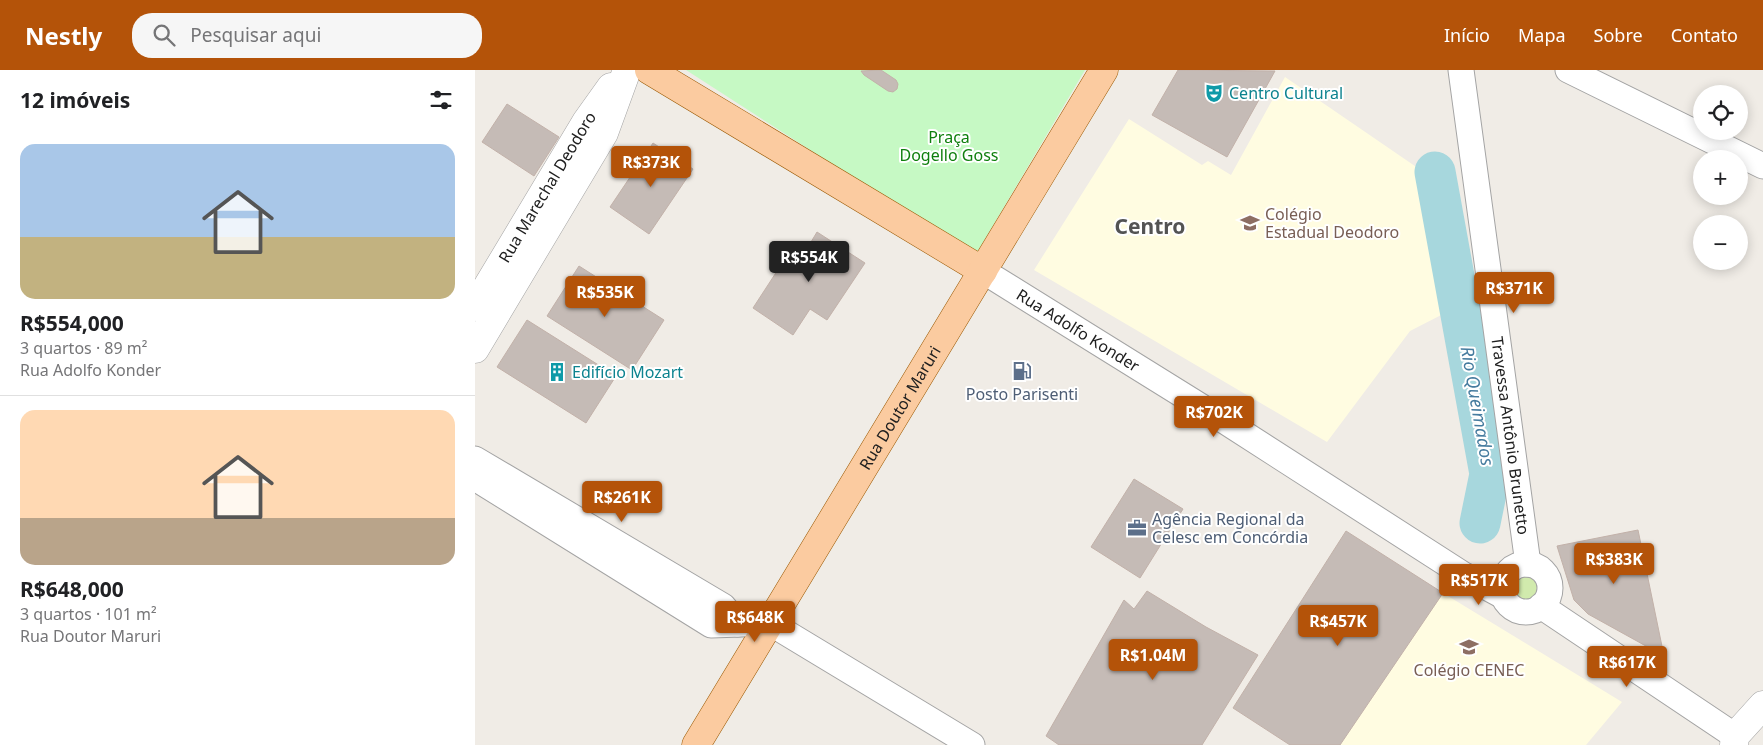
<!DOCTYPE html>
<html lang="pt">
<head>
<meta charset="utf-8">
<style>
	:root { --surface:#fff; --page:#f6f6f6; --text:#202124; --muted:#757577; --line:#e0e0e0; --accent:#b45309 }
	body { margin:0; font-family:"Noto Sans",sans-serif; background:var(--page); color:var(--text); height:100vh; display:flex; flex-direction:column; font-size:19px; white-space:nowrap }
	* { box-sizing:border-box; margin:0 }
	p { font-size:16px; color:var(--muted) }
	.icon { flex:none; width:28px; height:28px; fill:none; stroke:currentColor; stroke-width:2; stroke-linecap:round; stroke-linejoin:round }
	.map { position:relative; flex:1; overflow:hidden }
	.panel { display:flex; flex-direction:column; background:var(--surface); width:475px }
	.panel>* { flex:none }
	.buttons { position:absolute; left:1218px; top:15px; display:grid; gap:10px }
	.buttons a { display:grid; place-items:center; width:55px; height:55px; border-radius:50%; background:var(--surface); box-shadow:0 2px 12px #0003; font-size:25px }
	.price { position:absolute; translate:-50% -42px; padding:0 11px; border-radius:5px; background:var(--accent); color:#fff; font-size:16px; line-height:32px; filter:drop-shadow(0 1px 2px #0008) }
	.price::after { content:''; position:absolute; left:50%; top:30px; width:15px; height:11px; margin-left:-8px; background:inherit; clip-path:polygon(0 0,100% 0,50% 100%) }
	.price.selected { background:#222; color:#fff }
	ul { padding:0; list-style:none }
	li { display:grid; align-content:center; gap:10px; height:265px; padding:0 20px }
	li+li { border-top:1px solid var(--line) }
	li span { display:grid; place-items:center; height:155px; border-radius:15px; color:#555 }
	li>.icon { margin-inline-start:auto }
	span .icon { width:90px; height:90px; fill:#fffc; stroke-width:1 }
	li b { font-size:21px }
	h2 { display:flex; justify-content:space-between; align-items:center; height:60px; padding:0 20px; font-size:21px }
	header { display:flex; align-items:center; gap:30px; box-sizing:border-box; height:70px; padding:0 25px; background:var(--accent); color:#fff }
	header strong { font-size:24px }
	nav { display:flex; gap:28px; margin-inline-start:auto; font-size:18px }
	.search { width:350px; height:45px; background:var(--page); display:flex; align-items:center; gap:12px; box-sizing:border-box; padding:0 18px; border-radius:20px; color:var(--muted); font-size:19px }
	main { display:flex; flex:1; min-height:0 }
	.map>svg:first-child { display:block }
	.education { fill:#fffce1 }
	.grass { fill:#d1eaad }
	.park { fill:#c6f9c4 }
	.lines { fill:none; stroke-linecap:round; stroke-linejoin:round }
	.river { stroke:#a7d7dd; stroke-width:41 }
	.building { fill:#c5bbb6; stroke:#c2b1a9 }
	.minor-casing { stroke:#a4a4a4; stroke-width:27 }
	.tertiary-casing { stroke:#a4a4a4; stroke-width:29 }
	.primary-casing { stroke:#9a5801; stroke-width:29 }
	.minor { stroke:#fff; stroke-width:25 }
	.tertiary { stroke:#fff; stroke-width:28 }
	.primary { stroke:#fbcba0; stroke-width:28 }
	.labels { text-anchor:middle; stroke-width:4; stroke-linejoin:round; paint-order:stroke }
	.culture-label { font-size:16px; fill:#0d838f; stroke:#fff; text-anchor:start }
	.park-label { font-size:16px; fill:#0f7f0d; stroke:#fff }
	.street-label { font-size:16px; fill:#202020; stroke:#fff }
	.education-label { font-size:16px; fill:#785e54; stroke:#fff; text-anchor:start }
	.service-label { font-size:16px; fill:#4e5e75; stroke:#fff }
	.water-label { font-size:18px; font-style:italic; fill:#467c9f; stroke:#fff }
	.district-label { font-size:21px; font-weight:bold; fill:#535353; stroke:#fff }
</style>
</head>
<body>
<header>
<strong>Nestly</strong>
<div class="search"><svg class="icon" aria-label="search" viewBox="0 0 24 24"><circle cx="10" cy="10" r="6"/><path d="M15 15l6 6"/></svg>Pesquisar aqui</div>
<nav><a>Início</a><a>Mapa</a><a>Sobre</a><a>Contato</a></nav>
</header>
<main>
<section class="panel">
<h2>12 imóveis<svg class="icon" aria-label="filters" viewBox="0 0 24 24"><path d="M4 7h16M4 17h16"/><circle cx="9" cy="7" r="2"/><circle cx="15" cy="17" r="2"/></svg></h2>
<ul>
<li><span style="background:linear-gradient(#a9c7e8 60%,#c2b280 0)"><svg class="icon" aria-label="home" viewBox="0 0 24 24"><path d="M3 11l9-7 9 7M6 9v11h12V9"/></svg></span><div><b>R$554,000</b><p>3 quartos · 89 m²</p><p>Rua Adolfo Konder</p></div></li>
<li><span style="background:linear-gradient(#ffd9b3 70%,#b9a48a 0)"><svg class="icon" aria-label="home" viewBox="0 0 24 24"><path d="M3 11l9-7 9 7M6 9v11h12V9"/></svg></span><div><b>R$648,000</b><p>3 quartos · 101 m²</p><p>Rua Doutor Maruri</p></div></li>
</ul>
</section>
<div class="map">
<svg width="1288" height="675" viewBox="0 0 1288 675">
	<rect width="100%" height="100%" fill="#f0ece6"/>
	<g class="education">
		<polygon points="810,7 953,105 976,240 935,261 852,372 559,200 654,49 727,95 733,91 756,105"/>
		<polygon points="968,523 1147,632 1111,675 865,675"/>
	</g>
	<circle class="grass" cx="1051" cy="518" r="20"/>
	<polygon class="park" points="211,0 610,0 500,186"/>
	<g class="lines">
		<polyline class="river" points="960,102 1015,404 1005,453"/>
	</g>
	<g class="building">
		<polygon points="406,0 421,10 423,14 422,19 418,22 413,21 389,5 386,1"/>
		<polygon points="703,0 800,1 752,87 677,45"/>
		<polygon points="32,34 84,67 59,106 7,72"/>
		<polygon points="178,73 218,99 174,164 135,137"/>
		<polygon points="342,162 390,193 352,250 335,239 318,265 278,238 319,175 330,182"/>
		<polygon points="104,196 189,250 157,300 72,246"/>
		<polygon points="52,250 141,306 111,353 22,297"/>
		<polygon points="659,409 708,439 665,508 616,477"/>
		<polygon points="1163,460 1189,586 1113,544 1099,530 1082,476"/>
		<polygon points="871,461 968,523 865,675 815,675 758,638"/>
		<polygon points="672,521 731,557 783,585 727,675 584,675 571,666 649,530 659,539"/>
	</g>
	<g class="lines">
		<g class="minor-casing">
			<g id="minor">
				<path id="s1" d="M986,0L1053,494"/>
				<polyline points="1093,0 1288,96"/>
				<path id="s2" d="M508,201L751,352L989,505L1028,526"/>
				<polyline points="0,389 248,536 263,554"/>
				<polyline points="0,408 236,555 295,553 497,675"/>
				<circle cx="1051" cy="518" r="24"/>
				<polyline points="1066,536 1260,666"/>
			</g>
		</g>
		<g class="tertiary-casing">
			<g id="tertiary">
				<path id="s3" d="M0,237L111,52L136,17"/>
				<polyline points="0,279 129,63 152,0"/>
				<polyline points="1259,675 1260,666 1288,635"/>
			</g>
		</g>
		<g class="primary-casing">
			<g id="primary">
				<polyline points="174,0 508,201"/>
				<path id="s4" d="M221,675L629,0"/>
			</g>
		</g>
		<use href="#minor" class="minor"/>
		<use href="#tertiary" class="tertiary"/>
		<use href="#primary" class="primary"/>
	</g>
	<defs>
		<g id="theatre-bare" transform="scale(1.5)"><path d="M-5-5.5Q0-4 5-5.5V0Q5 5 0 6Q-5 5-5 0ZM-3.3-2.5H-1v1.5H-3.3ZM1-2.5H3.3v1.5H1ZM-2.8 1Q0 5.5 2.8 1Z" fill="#0f9aa8" stroke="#fff" stroke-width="2.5" paint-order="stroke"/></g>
		<g id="school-bare" transform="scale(1.5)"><path d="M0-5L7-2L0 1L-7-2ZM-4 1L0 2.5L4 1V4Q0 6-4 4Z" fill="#8d6e63" stroke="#fff" stroke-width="2.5" paint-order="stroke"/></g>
		<g id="fuel-bare" transform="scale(1.5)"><path d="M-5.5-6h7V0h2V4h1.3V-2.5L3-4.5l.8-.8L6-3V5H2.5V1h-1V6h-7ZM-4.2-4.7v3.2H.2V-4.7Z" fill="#5c6f8a" stroke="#fff" stroke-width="2.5" paint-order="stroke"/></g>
		<g id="building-bare" transform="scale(1.5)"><path d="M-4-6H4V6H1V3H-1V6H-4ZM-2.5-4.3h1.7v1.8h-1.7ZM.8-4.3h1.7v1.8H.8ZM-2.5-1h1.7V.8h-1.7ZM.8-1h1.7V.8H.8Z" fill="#0f9aa8" stroke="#fff" stroke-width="2.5" paint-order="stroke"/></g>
		<g id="office-bare" transform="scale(1.5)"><path d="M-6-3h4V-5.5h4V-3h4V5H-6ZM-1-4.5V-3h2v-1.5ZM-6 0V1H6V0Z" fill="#5c6f8a" stroke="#fff" stroke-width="2.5" paint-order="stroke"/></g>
	</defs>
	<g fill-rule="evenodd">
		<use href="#theatre-bare" x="739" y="23"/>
		<use href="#school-bare" x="775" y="153"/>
		<use href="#fuel-bare" x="547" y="301"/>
		<use href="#building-bare" x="82" y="302"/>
		<use href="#office-bare" x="662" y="458"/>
		<use href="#school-bare" x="994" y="577"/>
	</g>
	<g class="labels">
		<g class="culture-label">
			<text x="754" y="29">Centro Cultural</text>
			<text x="97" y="308">Edifício Mozart</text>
		</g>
		<g class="park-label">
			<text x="474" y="73">Praça<tspan x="474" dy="18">Dogello Goss</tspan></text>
		</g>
		<g class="street-label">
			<text dy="6" stroke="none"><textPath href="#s3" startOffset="140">Rua Marechal Deodoro</textPath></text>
			<text dy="6" stroke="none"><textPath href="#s2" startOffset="112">Rua Adolfo Konder</textPath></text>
			<text dy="6" stroke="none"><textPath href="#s4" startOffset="394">Rua Doutor Maruri</textPath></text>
			<text dy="6" stroke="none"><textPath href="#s1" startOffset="369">Travessa Antônio Brunetto</textPath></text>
		</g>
		<g class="education-label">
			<text x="790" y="150">Colégio<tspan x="790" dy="18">Estadual Deodoro</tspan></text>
			<text x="994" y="606" text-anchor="middle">Colégio CENEC</text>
		</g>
		<g class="service-label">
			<text x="547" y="330">Posto Parisenti</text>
			<text x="677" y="455" text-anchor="start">Agência Regional da<tspan x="677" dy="18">Celesc em Concórdia</tspan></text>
		</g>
		<g class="water-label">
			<text transform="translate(1002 336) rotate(80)" y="6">Rio Queimados</text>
		</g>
		<g class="district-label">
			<text x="675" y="164">Centro</text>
		</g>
	</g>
</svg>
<div class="buttons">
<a><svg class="icon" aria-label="locate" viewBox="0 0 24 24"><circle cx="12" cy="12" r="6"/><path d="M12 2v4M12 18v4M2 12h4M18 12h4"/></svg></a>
<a>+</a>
<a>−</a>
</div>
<b class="price" style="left:176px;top:118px">R$373K</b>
<b class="price selected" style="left:334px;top:213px">R$554K</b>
<b class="price" style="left:1039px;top:244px">R$371K</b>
<b class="price" style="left:130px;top:248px">R$535K</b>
<b class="price" style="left:739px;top:368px">R$702K</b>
<b class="price" style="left:147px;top:453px">R$261K</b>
<b class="price" style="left:1139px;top:515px">R$383K</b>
<b class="price" style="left:1004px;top:536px">R$517K</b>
<b class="price" style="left:280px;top:573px">R$648K</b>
<b class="price" style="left:863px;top:577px">R$457K</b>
<b class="price" style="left:678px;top:611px">R$1.04M</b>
<b class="price" style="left:1152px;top:618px">R$617K</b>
</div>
</main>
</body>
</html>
